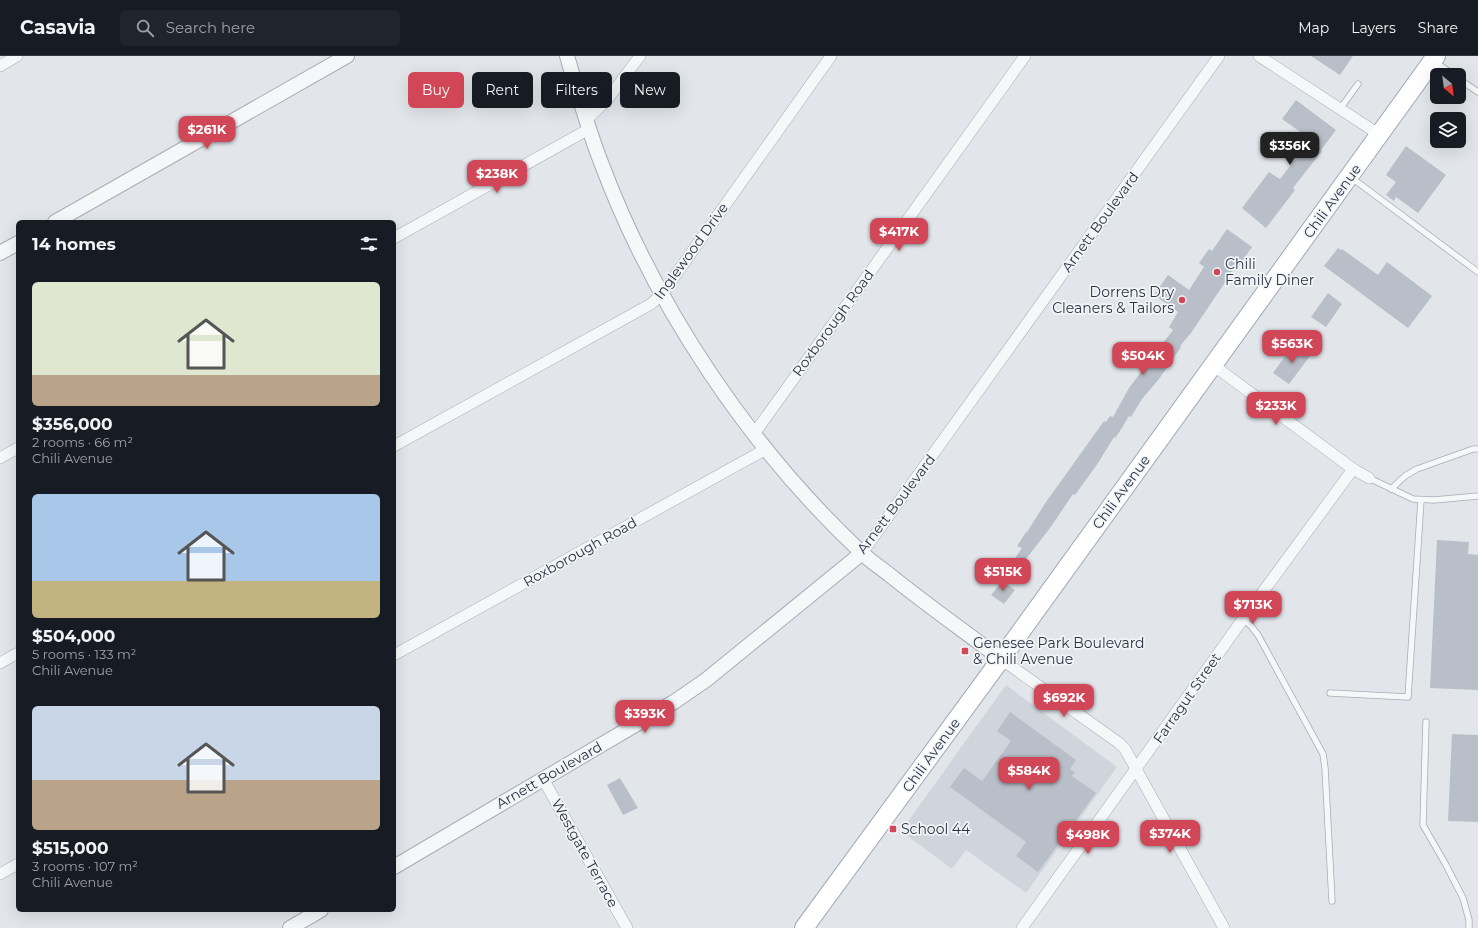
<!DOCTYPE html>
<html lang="en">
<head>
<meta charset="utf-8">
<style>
	:root { --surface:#171b24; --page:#20242c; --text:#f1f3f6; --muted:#9ea1a6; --line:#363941; --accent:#d14758 }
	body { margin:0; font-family:Montserrat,sans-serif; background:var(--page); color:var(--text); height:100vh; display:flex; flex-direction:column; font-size:15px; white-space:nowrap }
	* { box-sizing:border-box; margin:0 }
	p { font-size:13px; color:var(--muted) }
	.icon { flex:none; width:22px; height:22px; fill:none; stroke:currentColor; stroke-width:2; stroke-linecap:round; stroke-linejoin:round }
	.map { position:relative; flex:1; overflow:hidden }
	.side { position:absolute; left:16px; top:164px; width:380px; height:692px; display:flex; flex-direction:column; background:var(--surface); border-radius:6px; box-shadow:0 4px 16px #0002 }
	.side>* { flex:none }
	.hud { position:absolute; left:408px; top:16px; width:380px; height:36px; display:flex; gap:8px }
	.needle { width:26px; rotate:151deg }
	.fabs { position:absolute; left:1430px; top:12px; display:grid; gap:8px }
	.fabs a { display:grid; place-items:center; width:36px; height:36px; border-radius:6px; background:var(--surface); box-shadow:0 4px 16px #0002; font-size:20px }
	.price { position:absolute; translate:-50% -34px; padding:0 9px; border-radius:8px; background:var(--accent); color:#fff; font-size:13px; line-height:26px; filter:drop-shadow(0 1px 2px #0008) }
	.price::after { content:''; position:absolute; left:50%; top:24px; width:12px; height:9px; margin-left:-6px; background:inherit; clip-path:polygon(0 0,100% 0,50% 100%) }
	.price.on { background:#222; color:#fff }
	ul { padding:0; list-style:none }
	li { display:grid; align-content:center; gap:8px; height:212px; padding:0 16px }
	li span { display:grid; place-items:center; height:124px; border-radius:6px; color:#555 }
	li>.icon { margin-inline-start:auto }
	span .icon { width:72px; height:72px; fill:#fffc; stroke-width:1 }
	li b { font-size:17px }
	h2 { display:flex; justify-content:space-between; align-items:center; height:48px; padding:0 16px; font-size:17px }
	.tag { padding:0 14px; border-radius:6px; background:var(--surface); box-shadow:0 4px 16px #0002; font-size:14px; line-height:36px }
	.tag.on { background:var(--accent); color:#fff }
	header { display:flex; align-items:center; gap:24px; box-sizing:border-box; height:56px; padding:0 20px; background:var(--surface); border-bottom:1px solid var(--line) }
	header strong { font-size:19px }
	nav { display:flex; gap:22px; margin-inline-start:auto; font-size:14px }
	.search { width:280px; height:36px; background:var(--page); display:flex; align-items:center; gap:10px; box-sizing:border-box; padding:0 14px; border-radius:6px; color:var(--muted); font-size:15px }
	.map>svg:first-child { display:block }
	.built { fill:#d0d5dd }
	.building { fill:#b9bfc8 }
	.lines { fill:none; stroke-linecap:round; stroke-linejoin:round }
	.service-casing { stroke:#a7adb5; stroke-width:7 }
	.minor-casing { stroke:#a7adb5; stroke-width:12 }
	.tertiary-casing { stroke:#a7adb5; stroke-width:16 }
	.primary-casing { stroke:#a1a9b7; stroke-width:20 }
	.service { stroke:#f5f7f9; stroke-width:5.5 }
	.minor { stroke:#f5f7f9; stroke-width:11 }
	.tertiary { stroke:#f5f7f9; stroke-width:14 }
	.primary { stroke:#fff; stroke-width:18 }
	.poi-dot { fill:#d14758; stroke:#f2f5f8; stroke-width:1.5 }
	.labels { text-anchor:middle; stroke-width:3.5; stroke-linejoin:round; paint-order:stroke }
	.street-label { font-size:14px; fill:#2a3343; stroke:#f2f5f8 }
	.poi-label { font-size:14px; fill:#2a3343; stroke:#f2f5f8; text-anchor:start }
</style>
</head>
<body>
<header>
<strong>Casavia</strong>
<div class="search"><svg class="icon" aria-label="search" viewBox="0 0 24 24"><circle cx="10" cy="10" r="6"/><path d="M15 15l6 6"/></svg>Search here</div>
<nav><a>Map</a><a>Layers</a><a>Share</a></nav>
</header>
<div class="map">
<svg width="1478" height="872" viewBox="0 0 1478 872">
	<rect width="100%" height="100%" fill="#e2e6eb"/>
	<polygon class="built" points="1006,629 1117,711 1026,837 966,794 952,813 901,775"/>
	<g class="building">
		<polygon points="1311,0 1353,0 1340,19"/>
		<polygon points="1296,44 1336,74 1321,94 1322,95 1315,104 1293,132 1295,134 1266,172 1242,152 1269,116 1280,123 1299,98 1309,82 1282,63"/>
		<polygon points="1406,90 1446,119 1418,157 1396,141 1394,145 1386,139 1396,126 1386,119"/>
		<polygon points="1227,173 1252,191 1238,211 1236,210 1191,277 1180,290 1181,291 1159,323 1142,343 1131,361 1129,360 1120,375 1115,382 1114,381 1098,407 1075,439 1073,438 1050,472 1026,503 1028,504 1021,514 1011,508 1022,492 1017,490 1026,476 1027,476 1046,446 1104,365 1106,366 1110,360 1113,361 1129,332 1144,312 1152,299 1153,300 1173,274 1169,271 1178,256 1154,239 1168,219 1189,234 1204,211 1199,207 1209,193 1212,195"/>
		<polygon points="1338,192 1341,194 1342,193 1378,219 1387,206 1432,240 1408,272 1324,210"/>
		<polygon points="1328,237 1342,248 1326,271 1311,261"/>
		<polygon points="1294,288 1310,300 1289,328 1273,317"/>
		<polygon points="1437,484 1469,486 1468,498 1478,499 1478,634 1430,632"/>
		<polygon points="1002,525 1015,534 1004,548 991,539"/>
		<polygon points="1010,656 1076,704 1070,713 1075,716 1072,720 1096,737 1038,816 1016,800 1026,786 950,731 964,712 982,725 1011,685 997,675"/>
		<polygon points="1452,678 1478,679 1478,766 1448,765"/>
		<polygon points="620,722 638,752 623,759 607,729"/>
	</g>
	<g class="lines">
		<g class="service-casing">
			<g id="service">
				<polyline points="1435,6 1454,19"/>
				<polyline points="1459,23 1478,36"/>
				<polyline points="1340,53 1358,28"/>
				<polyline points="1352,122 1478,216"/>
				<polyline points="1369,422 1413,443 1434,444 1478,440"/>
				<polyline points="1391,433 1405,420 1417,413 1473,393 1478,393"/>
				<polyline points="1243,563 1251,570 1258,579 1323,698 1325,712 1332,845"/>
				<polyline points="1330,637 1408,641 1421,444"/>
				<polyline points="1426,666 1423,769 1446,809 1463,842 1469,864 1469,872"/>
			</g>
		</g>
		<g class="minor-casing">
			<g id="minor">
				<polyline points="1259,0 1380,79"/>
				<polyline points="0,10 17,0"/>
				<polyline points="586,64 607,44 640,0"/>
				<polyline points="394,182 589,73"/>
				<polyline points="1213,309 1353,413 1369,422"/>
				<polyline points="754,378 1025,0"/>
				<polyline points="394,390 651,248 662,238 831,0"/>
				<polyline points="0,402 18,392"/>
				<polyline points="862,497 1219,0"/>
				<polyline points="394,599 766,393"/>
				<polyline points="1001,603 1119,687 1125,693 1224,872"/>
				<polyline points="0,607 18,597"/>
				<polyline points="543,723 627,872"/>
				<polyline points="0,818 18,808"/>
				<polyline points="1022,872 1243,563 1353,413"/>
			</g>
		</g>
		<g class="tertiary-casing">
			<g id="tertiary">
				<path d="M567,0C578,37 588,74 602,109C656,252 750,392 861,496C870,505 881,512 891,520C927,549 964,575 1001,603"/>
				<polyline points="55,166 347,0"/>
				<polyline points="0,197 18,187"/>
				<polyline points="394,811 674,646 706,624 862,497"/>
				<polyline points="290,872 321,854"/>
			</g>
		</g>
		<g class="primary-casing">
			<polyline id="primary" points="804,872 1001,603 1436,0"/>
		</g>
		<use href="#service" class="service"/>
		<use href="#minor" class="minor"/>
		<use href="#tertiary" class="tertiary"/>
		<use href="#primary" class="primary"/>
	</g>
	<g class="poi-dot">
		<circle cx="1217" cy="216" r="4"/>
		<circle cx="1182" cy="244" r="4"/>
		<rect x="961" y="591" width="8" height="8" rx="2"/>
		<rect x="889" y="769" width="8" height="8" rx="2"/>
	</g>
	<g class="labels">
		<g class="street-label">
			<text transform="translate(1332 145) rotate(-54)" y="5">Chili Avenue</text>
			<text transform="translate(1100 166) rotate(-54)" y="5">Arnett Boulevard</text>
			<text transform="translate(691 195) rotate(-54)" y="5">Inglewood Drive</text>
			<text transform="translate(833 267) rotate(-54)" y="5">Roxborough Road</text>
			<text transform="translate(1121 436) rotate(-54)" y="5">Chili Avenue</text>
			<text transform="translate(896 448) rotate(-53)" y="5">Arnett Boulevard</text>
			<text transform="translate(580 496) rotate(-29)" y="5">Roxborough Road</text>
			<text transform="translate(1187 642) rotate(-55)" y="5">Farragut Street</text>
			<text transform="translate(931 699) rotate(-54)" y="5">Chili Avenue</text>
			<text transform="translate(549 719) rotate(-30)" y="5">Arnett Boulevard</text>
			<text transform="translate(585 797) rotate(61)" y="5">Westgate Terrace</text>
		</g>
		<g class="poi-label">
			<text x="1225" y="213">Chili<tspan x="1225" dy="16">Family Diner</tspan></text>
			<text x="1174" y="241" text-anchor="end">Dorrens Dry<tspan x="1174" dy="16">Cleaners &amp; Tailors</tspan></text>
			<text x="973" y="592">Genesee Park Boulevard<tspan x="973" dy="16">&amp; Chili Avenue</tspan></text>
			<text x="901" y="778">School 44</text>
		</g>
	</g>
</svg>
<div class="fabs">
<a><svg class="needle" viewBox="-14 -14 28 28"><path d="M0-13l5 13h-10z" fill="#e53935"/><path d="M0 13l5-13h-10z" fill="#9ea1a6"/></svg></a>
<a><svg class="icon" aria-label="layers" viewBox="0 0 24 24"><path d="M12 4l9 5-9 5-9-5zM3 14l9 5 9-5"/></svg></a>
</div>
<b class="price" style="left:207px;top:94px">$261K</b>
<b class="price on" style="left:1290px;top:110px">$356K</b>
<b class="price" style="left:497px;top:138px">$238K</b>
<b class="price" style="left:899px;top:196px">$417K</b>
<b class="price" style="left:1292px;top:308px">$563K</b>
<b class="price" style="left:1143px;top:320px">$504K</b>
<b class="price" style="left:1276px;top:370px">$233K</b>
<b class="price" style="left:1003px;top:536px">$515K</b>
<b class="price" style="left:1253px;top:569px">$713K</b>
<b class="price" style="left:1064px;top:662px">$692K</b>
<b class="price" style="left:645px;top:678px">$393K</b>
<b class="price" style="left:1029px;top:735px">$584K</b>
<b class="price" style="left:1170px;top:798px">$374K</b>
<b class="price" style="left:1088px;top:799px">$498K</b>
<div class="hud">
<a class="tag on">Buy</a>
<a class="tag">Rent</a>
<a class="tag">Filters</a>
<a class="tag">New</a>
</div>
<section class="side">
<h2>14 homes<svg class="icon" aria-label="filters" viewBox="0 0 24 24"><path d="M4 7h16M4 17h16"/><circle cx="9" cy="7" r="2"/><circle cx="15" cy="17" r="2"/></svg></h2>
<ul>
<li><span style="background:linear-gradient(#dfe7d0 75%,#b9a48a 0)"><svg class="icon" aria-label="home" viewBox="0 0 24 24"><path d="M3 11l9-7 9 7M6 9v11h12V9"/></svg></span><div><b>$356,000</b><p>2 rooms · 66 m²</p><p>Chili Avenue</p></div></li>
<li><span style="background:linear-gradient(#a9c7e8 70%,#c2b280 0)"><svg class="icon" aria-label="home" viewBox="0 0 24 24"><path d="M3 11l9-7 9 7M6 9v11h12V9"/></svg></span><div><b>$504,000</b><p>5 rooms · 133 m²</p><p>Chili Avenue</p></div></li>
<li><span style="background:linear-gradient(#c9d6e8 60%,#b9a48a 0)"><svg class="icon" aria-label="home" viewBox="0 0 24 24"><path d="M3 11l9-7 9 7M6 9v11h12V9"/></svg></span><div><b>$515,000</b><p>3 rooms · 107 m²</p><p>Chili Avenue</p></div></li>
</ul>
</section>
</div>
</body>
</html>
